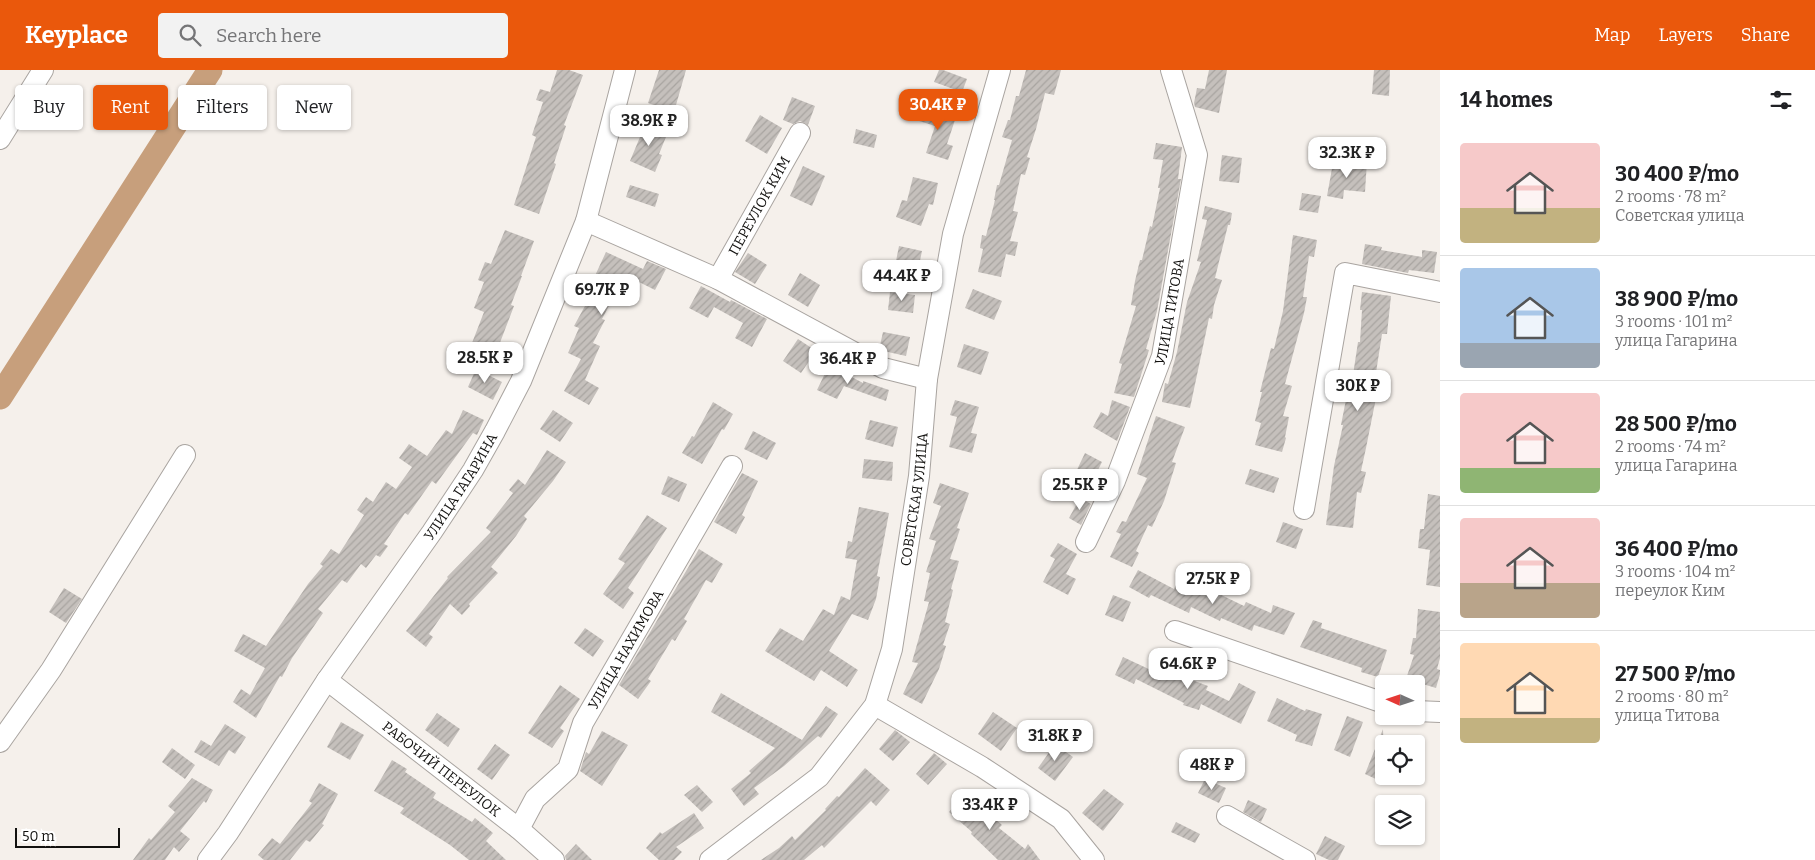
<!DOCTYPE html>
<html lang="en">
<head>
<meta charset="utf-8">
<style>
	:root { --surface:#fff; --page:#f2f2f2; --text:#202124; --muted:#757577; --line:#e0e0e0; --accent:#ea580c }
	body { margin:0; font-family:Bitter,serif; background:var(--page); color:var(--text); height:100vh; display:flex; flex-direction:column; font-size:19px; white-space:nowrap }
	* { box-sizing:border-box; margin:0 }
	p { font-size:16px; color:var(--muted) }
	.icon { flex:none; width:28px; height:28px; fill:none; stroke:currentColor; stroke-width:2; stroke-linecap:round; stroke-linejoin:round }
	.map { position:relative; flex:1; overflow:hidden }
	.side { display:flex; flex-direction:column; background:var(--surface); width:375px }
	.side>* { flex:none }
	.top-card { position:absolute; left:15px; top:15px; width:475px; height:45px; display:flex; gap:10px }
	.needle { width:32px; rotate:273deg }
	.controls { position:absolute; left:1375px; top:605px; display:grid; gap:10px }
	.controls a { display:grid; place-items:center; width:50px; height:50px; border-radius:5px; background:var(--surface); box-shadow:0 1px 4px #0004; font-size:25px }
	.scale { position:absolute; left:15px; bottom:12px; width:105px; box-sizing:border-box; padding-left:5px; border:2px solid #12110f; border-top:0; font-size:14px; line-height:18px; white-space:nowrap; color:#12110f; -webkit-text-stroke:4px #fff; paint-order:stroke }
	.price { position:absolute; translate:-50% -42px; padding:0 11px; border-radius:10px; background:#fff; color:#222; font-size:16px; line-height:32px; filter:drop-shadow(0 1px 2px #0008) }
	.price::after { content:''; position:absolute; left:50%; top:30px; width:15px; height:11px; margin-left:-8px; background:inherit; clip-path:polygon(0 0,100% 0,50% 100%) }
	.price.on { background:var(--accent); color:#fff }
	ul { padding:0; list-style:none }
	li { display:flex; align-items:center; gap:15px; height:125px; padding:0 20px }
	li+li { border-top:1px solid var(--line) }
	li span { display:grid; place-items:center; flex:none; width:140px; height:100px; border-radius:5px; color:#555 }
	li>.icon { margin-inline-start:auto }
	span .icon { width:60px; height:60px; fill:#fffc; stroke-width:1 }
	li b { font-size:21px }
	h2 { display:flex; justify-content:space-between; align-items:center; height:60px; padding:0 20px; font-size:21px }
	.pill { padding:0 18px; border-radius:5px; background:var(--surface); box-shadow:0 1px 4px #0004; font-size:18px; line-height:45px }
	.pill.on { background:var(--accent); color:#fff }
	header { display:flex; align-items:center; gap:30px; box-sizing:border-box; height:70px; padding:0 25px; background:var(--accent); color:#fff }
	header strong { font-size:24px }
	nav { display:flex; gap:28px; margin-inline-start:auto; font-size:18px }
	.search { width:350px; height:45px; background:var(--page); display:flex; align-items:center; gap:12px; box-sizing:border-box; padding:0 18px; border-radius:5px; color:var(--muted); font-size:19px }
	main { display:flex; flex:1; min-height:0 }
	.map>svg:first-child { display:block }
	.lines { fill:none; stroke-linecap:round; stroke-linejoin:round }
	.river { stroke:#c79f7c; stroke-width:25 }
	.building { fill:url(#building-hatch) }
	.minor-casing { stroke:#a9a4a0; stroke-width:22 }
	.minor { stroke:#fff; stroke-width:20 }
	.labels { text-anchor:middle; stroke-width:4.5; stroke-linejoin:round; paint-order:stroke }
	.street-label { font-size:14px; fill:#12110f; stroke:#fff }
</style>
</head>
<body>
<header>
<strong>Keyplace</strong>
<div class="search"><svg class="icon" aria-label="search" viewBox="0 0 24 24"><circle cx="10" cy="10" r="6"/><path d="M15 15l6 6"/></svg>Search here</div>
<nav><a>Map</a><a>Layers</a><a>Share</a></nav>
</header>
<main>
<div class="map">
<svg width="1440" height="790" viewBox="0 0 1440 790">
	<defs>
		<pattern id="building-hatch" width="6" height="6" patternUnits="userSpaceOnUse" patternTransform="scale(1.25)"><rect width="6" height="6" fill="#c5c0bc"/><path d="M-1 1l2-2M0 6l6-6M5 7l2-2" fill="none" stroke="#a8a4a0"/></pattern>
	</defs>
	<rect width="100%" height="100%" fill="#f5f0eb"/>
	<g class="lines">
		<polyline class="river" points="0,327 210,0"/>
	</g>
	<g class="building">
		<polygon points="557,0 569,0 583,5 564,55 566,56 554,93 556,94 539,144 514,135 536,67 532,65 543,32 536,30 540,19 550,22"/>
		<polygon points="659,0 686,0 674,42 648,33"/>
		<polygon points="939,0 943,0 967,9 962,22 934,12"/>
		<polygon points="1026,0 1061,0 1054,25 1045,23 1036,59 1027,87 1030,88 1025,105 1021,104 1013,141 1018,142 1010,171 1018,172 1015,186 1006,184 1001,207 978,202 983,179 980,178 982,165 986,166 995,130 994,130 997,115 999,115 1012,70 1002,67 1008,50 1010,50 1016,26 1019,26"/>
		<polygon points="1209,0 1227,0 1219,43 1195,37 1194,33 1197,18 1205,19"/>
		<polygon points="1374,0 1390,0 1389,26 1372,24"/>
		<polygon points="792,27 815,36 808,55 800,51 793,54 783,50"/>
		<polygon points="921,36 956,47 947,74 953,76 948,90 926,83 935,56 916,50"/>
		<polygon points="760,45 782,58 767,84 745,71"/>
		<polygon points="644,52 668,62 659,84 662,85 655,102 630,91 640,67 638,66"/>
		<polygon points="856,59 877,65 874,78 853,73"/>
		<polygon points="1156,73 1182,77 1178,109 1181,109 1157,241 1146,279 1149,280 1134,327 1114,323 1122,294 1119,293 1136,236 1131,235 1135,211 1140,190 1142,190 1150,156 1152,157 1160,118 1158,118 1163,90 1153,89"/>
		<polygon points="1222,85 1242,88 1239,113 1219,111"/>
		<polygon points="1356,91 1367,91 1365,122 1344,120 1343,129 1327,126 1333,93 1356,97"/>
		<polygon points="803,96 825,106 812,136 790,126"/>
		<polygon points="913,107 938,113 933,135 929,134 921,156 896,147 902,130 907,131"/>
		<polygon points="630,115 659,124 655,137 626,127"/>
		<polygon points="1302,123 1321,126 1318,143 1299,140"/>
		<polygon points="1205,136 1232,143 1230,155 1228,155 1215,208 1222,210 1214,235 1212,249 1209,248 1190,338 1162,332 1165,313 1168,314 1177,282 1187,232 1201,192 1197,191 1207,150 1202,149"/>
		<polygon points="505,160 534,171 521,206 522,206 511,235 514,236 496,283 472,273 484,242 474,238 484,212 478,210 485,192 491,194"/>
		<polygon points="1293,165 1317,170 1314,187 1309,186 1303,227 1307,227 1304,243 1285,314 1292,316 1283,346 1289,347 1285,367 1286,368 1282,382 1255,375 1261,353 1255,351 1262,322 1260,322 1271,278 1274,279 1283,241"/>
		<polygon points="1365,174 1382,177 1381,180 1422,187 1422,180 1437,182 1434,203 1409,200 1408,203 1362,194"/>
		<polygon points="899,176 922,181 918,200 895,196"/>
		<polygon points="606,182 643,199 647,191 666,199 655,220 625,205 602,249 605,250 593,273 600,276 585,310 599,318 589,335 564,321 581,289 568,283 579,258 574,256 591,225 587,223"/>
		<polygon points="748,183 767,195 755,214 735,202"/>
		<polygon points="800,203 820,215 808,237 788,225"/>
		<polygon points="701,216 730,232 731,230 767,249 752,277 735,268 743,253 714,237 708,248 689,238"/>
		<polygon points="973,219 1002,231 994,250 965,238"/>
		<polygon points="890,222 915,225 913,243 888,240"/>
		<polygon points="1362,222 1391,226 1387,264 1382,264 1375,309 1382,311 1378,329 1376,328 1366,378 1361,401 1366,402 1361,423 1357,422 1353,458 1326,455 1334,396 1343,355 1341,355 1351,304 1353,305 1358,272 1360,272 1362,240 1360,240"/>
		<polygon points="883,262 910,267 906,286 879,280"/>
		<polygon points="798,269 816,281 801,303 783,291"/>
		<polygon points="964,274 989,282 981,305 957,297"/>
		<polygon points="829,295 863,313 863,311 889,320 886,331 844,316 837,329 817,320"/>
		<polygon points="476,299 502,312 493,330 468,317"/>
		<polygon points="955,330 979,337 971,363 977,364 972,383 949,377 957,347 950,345"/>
		<polygon points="1112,330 1130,337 1117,371 1093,357 1101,342 1108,346"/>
		<polygon points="713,332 733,344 724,360 722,359 702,394 682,383 692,366 694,367"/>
		<polygon points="463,340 484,350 477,365 473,363 436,414 432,411 408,445 405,443 384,474 388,476 380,487 376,485 366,498 361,494 347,513 342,510 318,539 323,543 292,588 282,607 280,606 256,648 233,632 241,619 250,625 265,598 234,581 243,564 266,576 308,514 323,496 320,494 331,479 339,484 364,445 357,440 366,427 373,432 386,412 396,419 412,397 399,388 409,374 427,386 446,360 452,364"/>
		<polygon points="553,340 573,353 560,372 540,359"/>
		<polygon points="1156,346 1185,357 1172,392 1176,393 1164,431 1152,457 1148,455 1136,481 1139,483 1132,497 1110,487 1121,464 1116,462 1122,451 1126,452 1147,408 1137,404"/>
		<polygon points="870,350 898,357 893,377 865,369"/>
		<polygon points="753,361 776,373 767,390 744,379"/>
		<polygon points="547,380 566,392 553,411 524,446 527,449 516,466 491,497 498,503 469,534 470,536 462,545 450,534 429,564 433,567 426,577 406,561 448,508 447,507 491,462 486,458 513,423 509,420 518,409 525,415"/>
		<polygon points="1085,383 1102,392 1091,414 1074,406"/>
		<polygon points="864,389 893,392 892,411 862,408"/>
		<polygon points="1250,399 1279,408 1274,423 1245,414"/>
		<polygon points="742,403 758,411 742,445 745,447 736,464 714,452"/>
		<polygon points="668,406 687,414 679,432 661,424"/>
		<polygon points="940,413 969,423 957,458 960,459 950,489 959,491 951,519 953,520 945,552 950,554 943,575 946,576 939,599 922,634 903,624 918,593 912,592 929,532 924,531 930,503 926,502 936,471 929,469 941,436 933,433"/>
		<polygon points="1428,424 1440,426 1440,517 1426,515 1430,480 1418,478 1420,459 1424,459"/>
		<polygon points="1080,428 1091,434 1081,455 1069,448"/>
		<polygon points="859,437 889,443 877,506 880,507 876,529 868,550 852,544 829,581 858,600 847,617 821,600 814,611 765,581 780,558 803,571 823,539 834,545 841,526 850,530 857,490 845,488 848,471 852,472"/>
		<polygon points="647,445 667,458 628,518 634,523 623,539 603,524 625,493 618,489"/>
		<polygon points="1283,452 1303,459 1296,479 1276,472"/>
		<polygon points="1058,473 1077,484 1066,504 1076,509 1068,525 1043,512 1055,489 1050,486"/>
		<polygon points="699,479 723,494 712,513 706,510 684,549 687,551 675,571 672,569 648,609 651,611 638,629 619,615"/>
		<polygon points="1138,500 1174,519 1178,510 1209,525 1211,520 1244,536 1246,532 1271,543 1273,535 1295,543 1284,565 1254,555 1252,561 1221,548 1220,551 1191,537 1189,543 1151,525 1149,528 1129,517"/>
		<polygon points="64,518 82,529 66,553 49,542"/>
		<polygon points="1113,525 1131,532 1123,552 1105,545"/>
		<polygon points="1418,539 1440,542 1440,588 1437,599 1440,600 1440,604 1436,618 1406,609 1414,585 1410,584 1413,568 1416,568"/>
		<polygon points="1313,550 1322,553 1321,558 1387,580 1378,607 1361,602 1362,598 1300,577"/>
		<polygon points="585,558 604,571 593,587 574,573"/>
		<polygon points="1123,587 1153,601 1157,593 1177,602 1176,604 1208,616 1206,620 1229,631 1239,613 1256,622 1241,654 1201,634 1199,640 1183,635 1184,633 1136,609 1134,614 1115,605"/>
		<polygon points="560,615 580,629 560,658 564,661 552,678 528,663"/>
		<polygon points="721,623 802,670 826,636 838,644 821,668 818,666 784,696 754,718 759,724 744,736 731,719 751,703 749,701 775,678 711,642"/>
		<polygon points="1277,628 1305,641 1306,639 1322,644 1312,676 1295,671 1297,665 1267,651"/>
		<polygon points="993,642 1017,658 1001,681 978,664"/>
		<polygon points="437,643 460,659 448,677 425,660"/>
		<polygon points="1347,646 1363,652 1350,687 1334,680"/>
		<polygon points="341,652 364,665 350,690 327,677"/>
		<polygon points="225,654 246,667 235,684 229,680 219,696 194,682 201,670 211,676"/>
		<polygon points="1383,659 1384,696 1378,710 1365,704"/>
		<polygon points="895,660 910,672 893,691 879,679"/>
		<polygon points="602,661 628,675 602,716 580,701 586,682 589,684"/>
		<polygon points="495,674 510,685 492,710 477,699"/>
		<polygon points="1055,674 1073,687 1055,711 1038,698"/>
		<polygon points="172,678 195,695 185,709 162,692"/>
		<polygon points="934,683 947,694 928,715 916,704"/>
		<polygon points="392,690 407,699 405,702 436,723 433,728 472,752 475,748 493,763 486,771 506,790 469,790 450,775 400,743 404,738 374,721"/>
		<polygon points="865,698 890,720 876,736 871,731 824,778 822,775 804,790 761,790 779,778 792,766 795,770 826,740 825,739 837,726 839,727"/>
		<polygon points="192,708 213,720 206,733 204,731 180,761 190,769 179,782 174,777 165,790 133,790 149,768 151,770 175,742 168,736"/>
		<polygon points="1205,709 1226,718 1219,733 1198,723"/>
		<polygon points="319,713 338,724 322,754 324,755 310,772 306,770 290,790 264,790 258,785 272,768 280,774 312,733 309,731"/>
		<polygon points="697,715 713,732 702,742 684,725"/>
		<polygon points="1104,719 1124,734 1103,761 1082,743"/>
		<polygon points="966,722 1002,755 999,758 1025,779 1028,774 1040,790 998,790 971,764 972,762 949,742"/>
		<polygon points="1248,730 1267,739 1261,752 1243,742"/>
		<polygon points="694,743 704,758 676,777 682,782 674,790 659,790 646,778 660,762 662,764"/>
		<polygon points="1176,752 1200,764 1195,773 1171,762"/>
		<polygon points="1325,766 1345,776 1338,790 1329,790 1316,784"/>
		<polygon points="576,774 592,790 566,790 565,786"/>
	</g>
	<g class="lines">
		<g class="minor-casing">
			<g id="minor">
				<polyline points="0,69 43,0"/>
				<polyline points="586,151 718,209 883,298 927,309"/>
				<path id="s1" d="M718,209L800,63"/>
				<polyline points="1304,439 1345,203 1440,222"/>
				<path id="s2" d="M1086,472L1115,411L1162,286L1197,85L1171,0"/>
				<polyline points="1175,561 1384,633"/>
				<path id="s3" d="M327,610L519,759L554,790"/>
				<polyline points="875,635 982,697 1061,749 1094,790"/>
				<polyline points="1416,641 1440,642"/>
				<polyline points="0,672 51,600 185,385"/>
				<polyline points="1227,746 1305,790"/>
				<path id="s4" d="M519,759L535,729L568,699L583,653L732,396"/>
				<path id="s5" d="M208,790L228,763L327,610L432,462L473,400L495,361L521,311L586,151L625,0"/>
				<path id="s6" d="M710,790L819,707L875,635L892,579L919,406L927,309L953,164L1000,0"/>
			</g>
		</g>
		<use href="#minor" class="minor"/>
	</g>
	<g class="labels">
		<g class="street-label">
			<text dy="5" stroke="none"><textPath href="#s1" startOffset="84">ПЕРЕУЛОК КИМ</textPath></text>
			<text dy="5" stroke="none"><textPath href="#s2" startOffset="246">УЛИЦА ТИТОВА</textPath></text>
			<text dy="5" stroke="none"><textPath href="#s5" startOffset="451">УЛИЦА ГАГАРИНА</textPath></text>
			<text dy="5" stroke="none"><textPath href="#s6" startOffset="438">СОВЕТСКАЯ УЛИЦА</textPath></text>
			<text dy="5" stroke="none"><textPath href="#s4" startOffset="212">УЛИЦА НАХИМОВА</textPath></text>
			<text dy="5" stroke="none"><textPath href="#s3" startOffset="145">РАБОЧИЙ ПЕРЕУЛОК</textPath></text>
		</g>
	</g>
</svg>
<div class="controls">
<a><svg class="needle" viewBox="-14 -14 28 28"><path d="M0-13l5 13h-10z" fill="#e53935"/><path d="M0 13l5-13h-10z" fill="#757577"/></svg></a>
<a><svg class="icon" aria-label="locate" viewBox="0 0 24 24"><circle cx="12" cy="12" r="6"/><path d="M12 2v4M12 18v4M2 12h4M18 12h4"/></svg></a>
<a><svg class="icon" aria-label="layers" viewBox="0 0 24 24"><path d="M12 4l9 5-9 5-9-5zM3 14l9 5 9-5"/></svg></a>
</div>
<div class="scale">50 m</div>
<b class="price on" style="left:938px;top:61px">30.4K ₽</b>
<b class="price" style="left:649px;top:77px">38.9K ₽</b>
<b class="price" style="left:1347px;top:109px">32.3K ₽</b>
<b class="price" style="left:902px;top:232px">44.4K ₽</b>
<b class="price" style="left:602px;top:246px">69.7K ₽</b>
<b class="price" style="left:485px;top:314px">28.5K ₽</b>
<b class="price" style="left:848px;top:315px">36.4K ₽</b>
<b class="price" style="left:1358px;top:342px">30K ₽</b>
<b class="price" style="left:1080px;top:441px">25.5K ₽</b>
<b class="price" style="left:1213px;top:535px">27.5K ₽</b>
<b class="price" style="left:1188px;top:620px">64.6K ₽</b>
<b class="price" style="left:1055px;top:692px">31.8K ₽</b>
<b class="price" style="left:1212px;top:721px">48K ₽</b>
<b class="price" style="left:990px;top:761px">33.4K ₽</b>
<div class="top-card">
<a class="pill">Buy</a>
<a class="pill on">Rent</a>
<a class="pill">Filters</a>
<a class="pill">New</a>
</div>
</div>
<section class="side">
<h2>14 homes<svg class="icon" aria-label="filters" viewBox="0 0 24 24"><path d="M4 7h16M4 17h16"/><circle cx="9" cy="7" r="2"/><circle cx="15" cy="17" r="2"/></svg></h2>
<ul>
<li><span style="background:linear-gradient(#f6c9c9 65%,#c2b280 0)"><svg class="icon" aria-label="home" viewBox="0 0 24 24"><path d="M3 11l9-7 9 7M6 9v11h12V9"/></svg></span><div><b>30 400 ₽/mo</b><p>2 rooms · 78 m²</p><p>Советская улица</p></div></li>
<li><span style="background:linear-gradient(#a9c7e8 75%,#9aa5b1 0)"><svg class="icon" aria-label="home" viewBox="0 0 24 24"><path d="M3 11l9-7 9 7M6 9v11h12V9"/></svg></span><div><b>38 900 ₽/mo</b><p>3 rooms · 101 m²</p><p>улица Гагарина</p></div></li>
<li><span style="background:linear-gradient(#f6c9c9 75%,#8fb573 0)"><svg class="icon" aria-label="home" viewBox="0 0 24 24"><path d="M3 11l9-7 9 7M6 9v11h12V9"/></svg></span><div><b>28 500 ₽/mo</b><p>2 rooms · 74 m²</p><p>улица Гагарина</p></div></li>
<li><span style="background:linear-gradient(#f6c9c9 65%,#b9a48a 0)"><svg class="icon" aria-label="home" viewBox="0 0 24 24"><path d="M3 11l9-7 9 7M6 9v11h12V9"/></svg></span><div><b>36 400 ₽/mo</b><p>3 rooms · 104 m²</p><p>переулок Ким</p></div></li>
<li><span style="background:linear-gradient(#ffd9b3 75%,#c2b280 0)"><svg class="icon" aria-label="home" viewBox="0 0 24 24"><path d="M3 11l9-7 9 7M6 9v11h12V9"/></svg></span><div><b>27 500 ₽/mo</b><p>2 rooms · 80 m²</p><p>улица Титова</p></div></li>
</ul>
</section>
</main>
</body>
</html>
